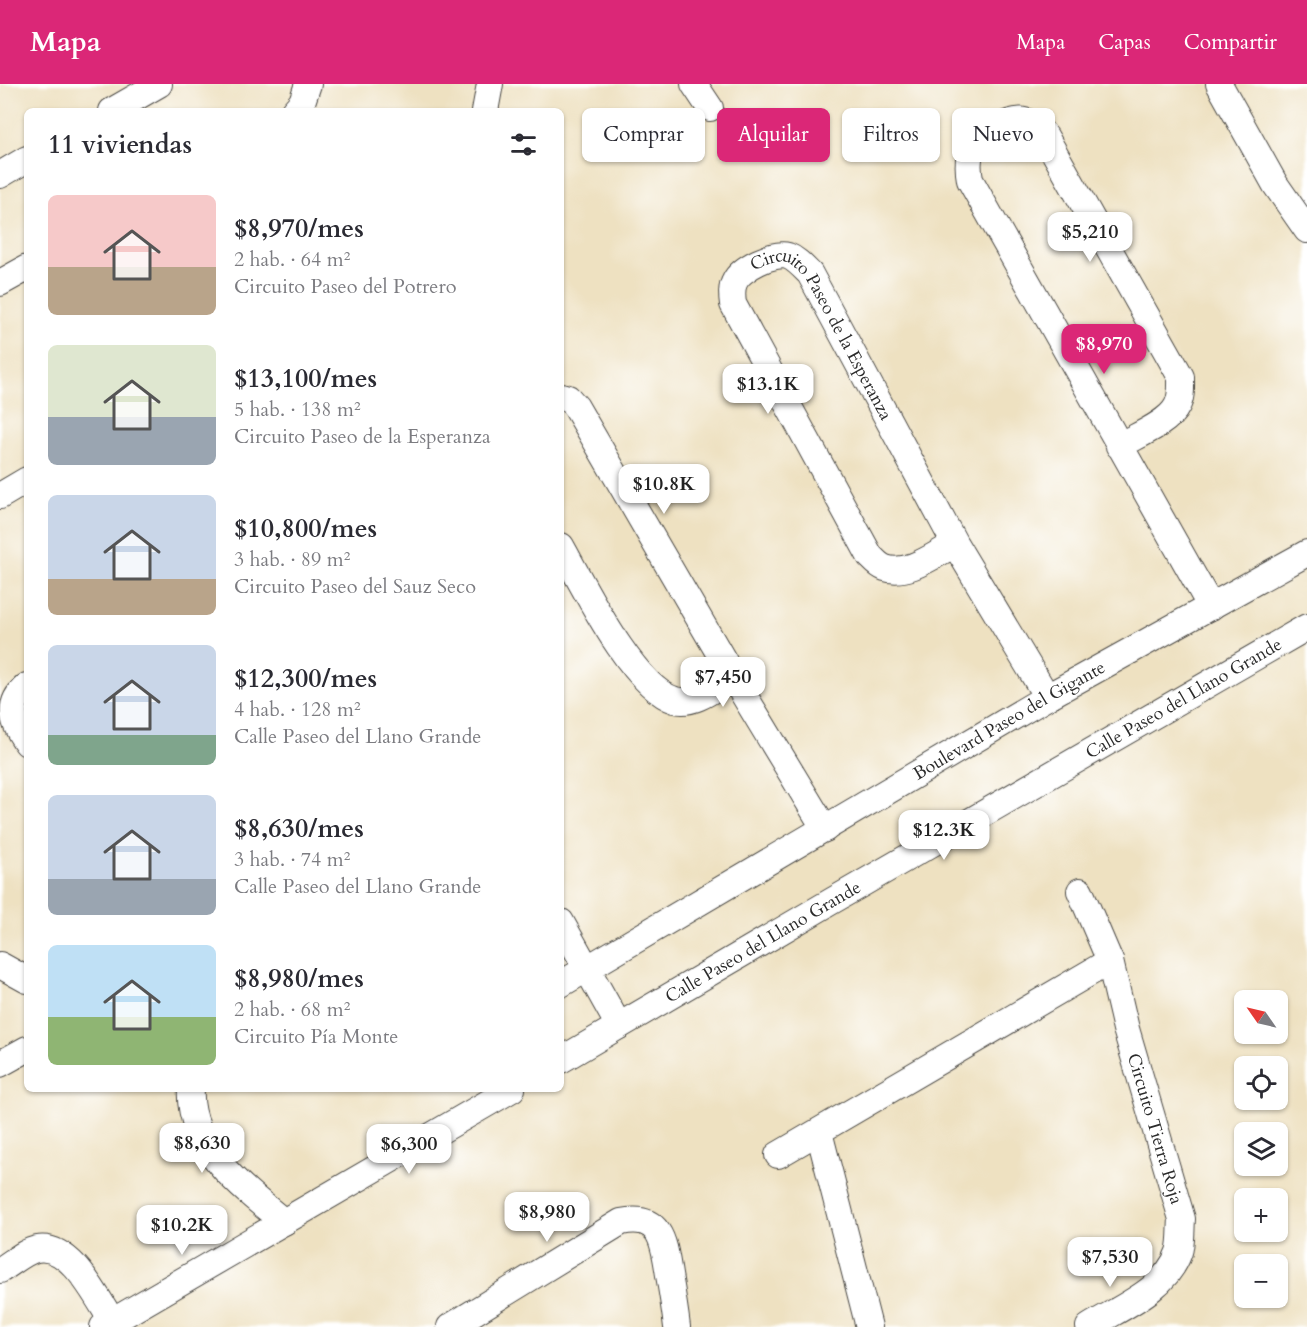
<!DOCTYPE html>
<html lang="es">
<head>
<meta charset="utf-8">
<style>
	:root { --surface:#fff; --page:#f2f2f3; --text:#2b2b33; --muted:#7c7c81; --accent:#db2777 }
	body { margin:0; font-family:Cardo,serif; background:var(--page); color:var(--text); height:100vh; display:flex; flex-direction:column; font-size:22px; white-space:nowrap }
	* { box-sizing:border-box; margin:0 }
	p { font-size:20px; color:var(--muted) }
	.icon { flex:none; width:33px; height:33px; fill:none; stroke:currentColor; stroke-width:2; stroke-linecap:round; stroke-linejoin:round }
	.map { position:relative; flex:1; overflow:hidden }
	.sheet { position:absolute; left:24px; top:24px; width:540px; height:984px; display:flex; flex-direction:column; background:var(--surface); border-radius:9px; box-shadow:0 2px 4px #0004 }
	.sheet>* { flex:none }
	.hud { position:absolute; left:582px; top:24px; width:570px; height:54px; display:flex; gap:12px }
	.needle { width:39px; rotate:304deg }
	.controls { position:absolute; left:1234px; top:906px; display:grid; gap:12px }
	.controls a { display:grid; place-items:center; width:54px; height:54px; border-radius:9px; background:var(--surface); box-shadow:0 2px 4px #0004; font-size:30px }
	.price { position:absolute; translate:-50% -51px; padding:0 14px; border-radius:12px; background:#fff; color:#222; font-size:20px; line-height:39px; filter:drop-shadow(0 2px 3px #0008) }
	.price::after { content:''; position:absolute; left:50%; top:36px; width:18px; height:14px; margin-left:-9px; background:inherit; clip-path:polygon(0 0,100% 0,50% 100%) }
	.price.active { background:var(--accent); color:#fff }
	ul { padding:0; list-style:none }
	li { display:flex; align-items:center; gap:18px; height:150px; padding:0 24px }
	li span { display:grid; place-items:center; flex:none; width:168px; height:120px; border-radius:9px; color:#555 }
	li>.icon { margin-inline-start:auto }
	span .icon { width:72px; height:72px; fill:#fffc; stroke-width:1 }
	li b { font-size:26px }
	h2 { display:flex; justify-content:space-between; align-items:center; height:72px; padding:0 24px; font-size:26px }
	.tag { padding:0 21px; border-radius:9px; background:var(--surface); box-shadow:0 2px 4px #0004; font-size:21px; line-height:54px }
	.tag.active { background:var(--accent); color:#fff }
	header { display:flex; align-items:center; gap:36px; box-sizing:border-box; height:84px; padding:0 30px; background:var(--accent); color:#fff }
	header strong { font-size:28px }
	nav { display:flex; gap:33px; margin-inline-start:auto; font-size:21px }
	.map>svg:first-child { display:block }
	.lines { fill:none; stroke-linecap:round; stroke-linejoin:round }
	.minor-casing { stroke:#484642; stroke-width:28 }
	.minor { stroke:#fff; stroke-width:26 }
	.labels { text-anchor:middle; stroke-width:4.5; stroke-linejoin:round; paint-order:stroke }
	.street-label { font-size:18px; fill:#2b2b2b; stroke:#fff }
</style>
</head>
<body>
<header>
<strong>Mapa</strong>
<nav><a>Mapa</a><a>Capas</a><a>Compartir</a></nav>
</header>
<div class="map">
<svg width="1307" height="1243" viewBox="0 0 1307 1243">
	<rect width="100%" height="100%" fill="#fff"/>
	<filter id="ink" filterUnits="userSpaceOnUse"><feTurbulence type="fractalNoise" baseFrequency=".0167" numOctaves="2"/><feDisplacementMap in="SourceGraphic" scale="12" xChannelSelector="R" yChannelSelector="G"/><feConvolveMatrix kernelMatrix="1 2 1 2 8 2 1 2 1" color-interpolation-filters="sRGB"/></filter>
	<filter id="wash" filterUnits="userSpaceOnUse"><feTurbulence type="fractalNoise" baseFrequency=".008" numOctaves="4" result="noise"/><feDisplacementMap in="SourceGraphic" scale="24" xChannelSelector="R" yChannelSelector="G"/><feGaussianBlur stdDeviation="1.35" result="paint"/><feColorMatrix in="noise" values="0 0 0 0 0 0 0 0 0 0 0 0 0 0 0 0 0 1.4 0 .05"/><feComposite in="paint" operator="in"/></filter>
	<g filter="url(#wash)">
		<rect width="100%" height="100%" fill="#eee1c1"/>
	</g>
	<g filter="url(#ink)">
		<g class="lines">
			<g class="minor-casing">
				<g id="minor">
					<polyline points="694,0 710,24"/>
					<polyline points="1219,0 1275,100 1307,146"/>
					<polyline points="112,27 159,0"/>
					<polyline points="294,27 302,18 308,0"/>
					<polyline points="485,27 490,0"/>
					<polyline points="0,91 27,75"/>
					<polyline points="0,199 27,184"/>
					<polyline points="561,312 568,314 576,323 733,593 825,745"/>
					<path d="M1119,362C1136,352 1169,339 1177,322C1182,313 1181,303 1181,293L1045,52C1027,32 1017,33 995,45C986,50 978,54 973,63C967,73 968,85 970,96L1211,523"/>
					<polyline points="0,412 27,396"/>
					<path id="s1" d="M955,460C935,470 908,492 885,484C879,482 874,476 870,472L733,220C732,212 731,204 735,197C741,184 773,168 788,172C796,175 803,183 810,190L955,460L1047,613"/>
					<path d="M561,462C583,501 633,604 675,616C694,622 717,602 733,593"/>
					<path d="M27,602C6,620 13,640 27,659"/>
					<path id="s2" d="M1080,807L1110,877L1126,945L1182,1135C1181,1146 1182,1159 1179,1168C1166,1206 1121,1223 1089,1243"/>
					<polyline points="561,838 619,942"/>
					<polyline points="0,881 27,896"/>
					<path id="s3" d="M561,900L1047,613L1307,469"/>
					<path id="s4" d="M561,976L832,817L1307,543"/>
					<polyline points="0,980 27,965"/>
					<path d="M191,1005C187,1062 244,1106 284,1138"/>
					<polyline points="819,1048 869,1243"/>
					<polyline points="778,1071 1110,877"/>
					<path d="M0,1186C11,1180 25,1167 37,1165C71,1159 97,1214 112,1237"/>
					<polyline points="103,1243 512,1005"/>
					<path d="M450,1243L621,1138C662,1129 664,1160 669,1191C672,1208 675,1226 677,1243"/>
				</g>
			</g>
			<use href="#minor" class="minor"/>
		</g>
	</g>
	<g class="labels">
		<g class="street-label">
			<text dy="6" stroke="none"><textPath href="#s1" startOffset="544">Circuito Paseo de la Esperanza</textPath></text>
			<text dy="6" stroke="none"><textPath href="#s4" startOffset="720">Calle Paseo del Llano Grande</textPath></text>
			<text dy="6" stroke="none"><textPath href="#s3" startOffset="520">Boulevard Paseo del Gigante</textPath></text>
			<text dy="6" stroke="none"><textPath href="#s4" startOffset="234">Calle Paseo del Llano Grande</textPath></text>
			<text dy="6" stroke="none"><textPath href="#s2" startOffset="250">Circuito Tierra Roja</textPath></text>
		</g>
	</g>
</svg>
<div class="controls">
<a><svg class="needle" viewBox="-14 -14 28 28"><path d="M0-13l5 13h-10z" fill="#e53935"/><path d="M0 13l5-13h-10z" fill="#7c7c81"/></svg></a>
<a><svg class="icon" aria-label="locate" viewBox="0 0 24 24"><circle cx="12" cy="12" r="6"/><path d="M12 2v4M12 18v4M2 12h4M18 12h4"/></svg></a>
<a><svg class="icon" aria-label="layers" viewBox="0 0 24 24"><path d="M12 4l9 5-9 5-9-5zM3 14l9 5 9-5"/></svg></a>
<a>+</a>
<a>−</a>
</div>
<b class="price" style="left:1090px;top:179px">$5,210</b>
<b class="price active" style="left:1104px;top:291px">$8,970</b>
<b class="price" style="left:768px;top:331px">$13.1K</b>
<b class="price" style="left:664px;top:431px">$10.8K</b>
<b class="price" style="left:723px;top:624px">$7,450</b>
<b class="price" style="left:944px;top:777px">$12.3K</b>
<b class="price" style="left:202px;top:1090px">$8,630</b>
<b class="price" style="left:409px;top:1091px">$6,300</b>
<b class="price" style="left:547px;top:1159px">$8,980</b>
<b class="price" style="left:182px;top:1172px">$10.2K</b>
<b class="price" style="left:1110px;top:1204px">$7,530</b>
<div class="hud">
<a class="tag">Comprar</a>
<a class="tag active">Alquilar</a>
<a class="tag">Filtros</a>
<a class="tag">Nuevo</a>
</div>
<section class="sheet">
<h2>11 viviendas<svg class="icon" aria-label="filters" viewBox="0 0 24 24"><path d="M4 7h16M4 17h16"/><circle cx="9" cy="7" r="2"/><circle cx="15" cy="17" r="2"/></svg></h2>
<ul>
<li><span style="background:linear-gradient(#f6c9c9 60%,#b9a48a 0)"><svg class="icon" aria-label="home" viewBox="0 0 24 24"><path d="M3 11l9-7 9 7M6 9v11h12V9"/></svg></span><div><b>$8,970/mes</b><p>2 hab. · 64 m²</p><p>Circuito Paseo del Potrero</p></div></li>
<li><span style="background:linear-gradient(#dfe7d0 60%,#9aa5b1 0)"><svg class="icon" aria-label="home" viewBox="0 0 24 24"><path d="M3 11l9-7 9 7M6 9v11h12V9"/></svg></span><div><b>$13,100/mes</b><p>5 hab. · 138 m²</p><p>Circuito Paseo de la Esperanza</p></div></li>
<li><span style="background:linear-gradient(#c9d6e8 70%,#b9a48a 0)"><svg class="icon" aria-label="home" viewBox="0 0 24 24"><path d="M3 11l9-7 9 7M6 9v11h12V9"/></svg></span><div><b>$10,800/mes</b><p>3 hab. · 89 m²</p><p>Circuito Paseo del Sauz Seco</p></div></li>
<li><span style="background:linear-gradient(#c9d6e8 75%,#7fa58c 0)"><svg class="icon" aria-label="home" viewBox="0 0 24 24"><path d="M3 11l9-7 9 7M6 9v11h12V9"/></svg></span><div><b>$12,300/mes</b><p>4 hab. · 128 m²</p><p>Calle Paseo del Llano Grande</p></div></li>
<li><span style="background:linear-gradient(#c9d6e8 70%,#9aa5b1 0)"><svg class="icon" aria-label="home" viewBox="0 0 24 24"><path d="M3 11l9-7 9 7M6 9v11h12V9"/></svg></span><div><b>$8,630/mes</b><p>3 hab. · 74 m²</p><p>Calle Paseo del Llano Grande</p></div></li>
<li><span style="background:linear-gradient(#bfe0f5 60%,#8fb573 0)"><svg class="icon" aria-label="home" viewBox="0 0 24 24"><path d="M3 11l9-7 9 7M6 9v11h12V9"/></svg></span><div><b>$8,980/mes</b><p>2 hab. · 68 m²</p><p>Circuito Pía Monte</p></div></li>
</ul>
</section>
</div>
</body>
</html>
